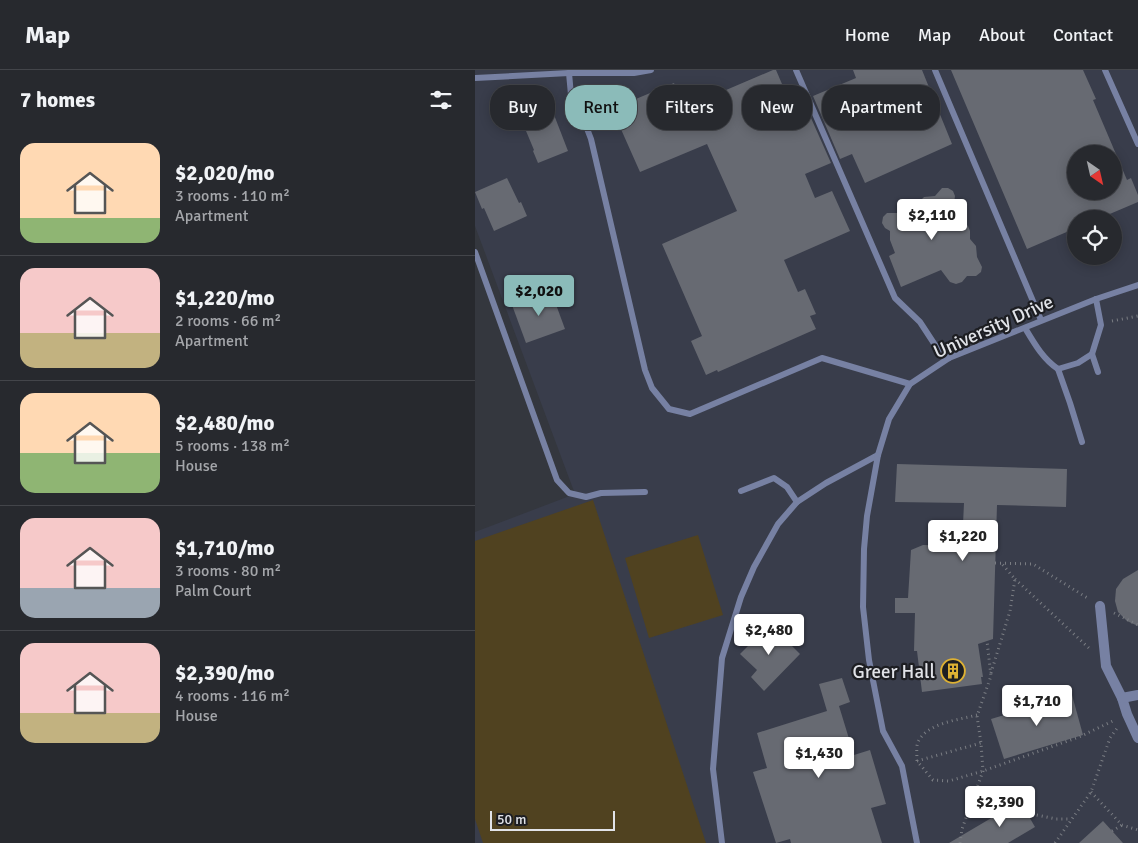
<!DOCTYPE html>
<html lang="en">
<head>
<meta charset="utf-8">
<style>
	:root { --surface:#27292e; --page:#33353a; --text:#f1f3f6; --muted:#a4a6aa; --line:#43454a; --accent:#8bbbb9 }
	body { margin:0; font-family:Signika,sans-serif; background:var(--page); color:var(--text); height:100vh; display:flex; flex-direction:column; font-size:19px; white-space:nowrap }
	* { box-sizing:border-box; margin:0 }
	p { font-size:16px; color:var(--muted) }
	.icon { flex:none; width:28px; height:28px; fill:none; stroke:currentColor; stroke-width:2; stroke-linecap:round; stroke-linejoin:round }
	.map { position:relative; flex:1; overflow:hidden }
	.details { display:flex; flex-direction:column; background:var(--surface); width:475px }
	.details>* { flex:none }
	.hud { position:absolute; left:15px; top:15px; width:475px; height:45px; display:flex; gap:10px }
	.needle { width:32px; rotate:146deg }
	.tools { position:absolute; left:592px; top:75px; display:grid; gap:10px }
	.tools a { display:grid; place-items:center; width:55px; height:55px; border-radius:50%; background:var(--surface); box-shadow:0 2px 12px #0003,0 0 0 1px var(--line); font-size:25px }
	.scale { position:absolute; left:15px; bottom:12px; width:125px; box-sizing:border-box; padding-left:5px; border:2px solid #e1e3e8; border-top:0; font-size:14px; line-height:18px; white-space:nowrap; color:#e1e3e8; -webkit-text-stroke:4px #1d1e22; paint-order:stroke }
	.price { position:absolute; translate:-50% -42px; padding:0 11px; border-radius:5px; background:#fff; color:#222; font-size:16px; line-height:32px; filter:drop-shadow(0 1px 2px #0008) }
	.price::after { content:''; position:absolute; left:50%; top:30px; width:15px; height:11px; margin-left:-8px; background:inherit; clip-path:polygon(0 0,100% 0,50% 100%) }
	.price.on { background:var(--accent); color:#111 }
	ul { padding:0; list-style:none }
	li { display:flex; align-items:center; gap:15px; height:125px; padding:0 20px }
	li+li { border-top:1px solid var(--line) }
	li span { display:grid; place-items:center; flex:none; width:140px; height:100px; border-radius:15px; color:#555 }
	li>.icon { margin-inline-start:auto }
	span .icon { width:60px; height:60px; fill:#fffc; stroke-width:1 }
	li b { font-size:21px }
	h2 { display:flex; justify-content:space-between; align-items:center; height:60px; padding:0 20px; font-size:21px }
	.tag { padding:0 18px; border-radius:20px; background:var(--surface); box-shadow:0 2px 12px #0003,0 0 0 1px var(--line); font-size:18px; line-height:45px }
	.tag.on { background:var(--accent); color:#111 }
	header { display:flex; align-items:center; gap:30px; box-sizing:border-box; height:70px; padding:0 25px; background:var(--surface); border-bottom:1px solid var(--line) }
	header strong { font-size:24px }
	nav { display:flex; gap:28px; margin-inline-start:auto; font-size:18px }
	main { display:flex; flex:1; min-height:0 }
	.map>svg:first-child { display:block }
	.built { fill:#393d4b; fill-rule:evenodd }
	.green { fill:#504220 }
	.building { fill:#676a72; fill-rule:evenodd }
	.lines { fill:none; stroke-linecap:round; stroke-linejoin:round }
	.path { stroke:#7a7d83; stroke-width:3; stroke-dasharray:1 4; stroke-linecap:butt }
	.service { stroke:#7781a3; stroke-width:6 }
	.pedestrian { stroke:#7781a3; stroke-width:10 }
	.labels { text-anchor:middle; stroke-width:4.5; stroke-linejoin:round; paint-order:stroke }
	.street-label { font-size:19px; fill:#e1e3e8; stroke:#1d1e22 }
	.poi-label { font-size:19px; fill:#e1e3e8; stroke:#1d1e22; text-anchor:end }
</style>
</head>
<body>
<header>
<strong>Map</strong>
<nav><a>Home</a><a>Map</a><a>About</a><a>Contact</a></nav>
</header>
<main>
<section class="details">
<h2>7 homes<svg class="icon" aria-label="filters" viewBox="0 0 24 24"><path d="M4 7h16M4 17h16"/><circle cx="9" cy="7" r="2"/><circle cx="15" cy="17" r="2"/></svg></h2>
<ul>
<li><span style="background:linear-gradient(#ffd9b3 75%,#8fb573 0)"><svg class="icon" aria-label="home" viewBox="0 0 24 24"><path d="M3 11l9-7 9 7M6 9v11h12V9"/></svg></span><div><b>$2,020/mo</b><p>3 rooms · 110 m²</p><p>Apartment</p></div></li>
<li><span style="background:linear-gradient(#f6c9c9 65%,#c2b280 0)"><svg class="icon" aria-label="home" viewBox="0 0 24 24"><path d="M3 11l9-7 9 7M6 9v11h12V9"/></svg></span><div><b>$1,220/mo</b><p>2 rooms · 66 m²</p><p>Apartment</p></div></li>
<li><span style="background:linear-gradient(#ffd9b3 60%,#8fb573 0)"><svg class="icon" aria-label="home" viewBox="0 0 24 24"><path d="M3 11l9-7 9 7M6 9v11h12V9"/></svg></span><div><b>$2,480/mo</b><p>5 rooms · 138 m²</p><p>House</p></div></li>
<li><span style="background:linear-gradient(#f6c9c9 70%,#9aa5b1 0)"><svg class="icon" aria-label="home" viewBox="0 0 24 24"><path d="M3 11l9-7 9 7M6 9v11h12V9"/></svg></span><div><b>$1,710/mo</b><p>3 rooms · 80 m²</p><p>Palm Court</p></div></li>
<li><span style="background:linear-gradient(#f6c9c9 70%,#c2b280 0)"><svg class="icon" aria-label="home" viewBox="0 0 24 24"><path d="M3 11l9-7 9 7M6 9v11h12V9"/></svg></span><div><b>$2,390/mo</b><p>4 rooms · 116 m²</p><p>House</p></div></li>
</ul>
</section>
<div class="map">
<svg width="663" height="773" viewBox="0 0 663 773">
	<rect width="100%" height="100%" fill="#34373e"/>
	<path class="built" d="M0,0H663V773H0V462L100,424L0,156ZM601,84H639V121H601ZM601,149H639V186H601Z"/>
	<g class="green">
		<polygon points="118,430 231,773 8,773 0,749 0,471"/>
		<polygon points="223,465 248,545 174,568 150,488"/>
	</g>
	<g class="building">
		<polygon points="298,0 301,0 316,35 328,30 356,93 330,104 340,128 357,121 375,161 309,190 323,222 330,219 341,244 335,246 341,259 243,302 242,300 231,305 216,271 227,266 187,174 262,141 232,74 165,102 137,39 199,13 209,38"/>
		<polygon points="378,0 447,0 477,74 390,113 377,84 365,89 338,26 381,8"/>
		<path d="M476,0H608L621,29L618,30L652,110L656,108L663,125V132L623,149H601V158L552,179ZM601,84H639V121H601Z"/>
		<polygon points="76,37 93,81 63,93 58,81 59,80 46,49"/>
		<polygon points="32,108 44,133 46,132 52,146 19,161 9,138 7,139 0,122"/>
		<polygon points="467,118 473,118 478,121 480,126 479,133 488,141 488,152 493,156 495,161 495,169 501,176 502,187 507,197 506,202 501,206 492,206 487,212 481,214 475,212 466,200 426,217 414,186 420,183 415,170 415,161 410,158 407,153 408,147 412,143 423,143 431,135 441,135 449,127 460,126"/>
		<polygon points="76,221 90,259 51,273 37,235"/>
		<polygon points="422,394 592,399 591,437 522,435 518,569 503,574 508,607 506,607 507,614 447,622 442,581 439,581 440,543 420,543 420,528 433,528 436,480 448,475 487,476 489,433 420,432"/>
		<polygon points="663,500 663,556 652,551 643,542 640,531 641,519 648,509"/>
		<polygon points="295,554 325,584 289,621 276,607 282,600 265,584"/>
		<polygon points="367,608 375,632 364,636 379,685 395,680 411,734 396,738 407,773 316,773 315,769 301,773 278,702 292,698 282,663 352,641 344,614"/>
		<polygon points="597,625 608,665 529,689 516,649"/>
		<polygon points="545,731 560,757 533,773 474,773"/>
		<polygon points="628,751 648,773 604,773"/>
	</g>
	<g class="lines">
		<g class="path">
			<polyline points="637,251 663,246"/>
			<polyline points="520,493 558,494 614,529"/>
			<polyline points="540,509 616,580"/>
			<polyline points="639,543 663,555"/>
			<polyline points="516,603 535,541 540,509 527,494"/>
			<path d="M502,645C483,650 452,653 443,672C441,677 442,685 442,691L458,710L474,711L508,701L604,667L640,650"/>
			<polyline points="442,691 506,673"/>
			<polyline points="616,722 647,755 663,760"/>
			<polyline points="552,743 581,749 596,749"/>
			<polyline points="637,761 647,755"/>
			<polyline points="485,773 487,759 508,701 506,673 502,646 516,606 512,571"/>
			<polyline points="580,773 616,722 635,668 643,657"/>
		</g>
		<g class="service">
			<polyline points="321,0 420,228 445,252 462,278 474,288"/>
			<polyline points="460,0 566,250"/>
			<polyline points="630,0 663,74"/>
			<polyline points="94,3 96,25 106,43 116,69 170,300 177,318 194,339 215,344 347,288 435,314"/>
			<polyline points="0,8 94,3 159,3 176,0"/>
			<polyline points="0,182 82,410 94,423 111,427 126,423 170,422"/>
			<path d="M550,258C559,273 568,289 583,299L603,293L617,284L626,255L621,229"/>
			<polyline points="617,284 623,302"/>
			<polyline points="583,299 595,333 607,372"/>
			<polyline points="266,421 299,408 312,417 322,432 351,413 403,385"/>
			<polyline points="247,773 238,699 247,588 266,527 279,497 303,454 322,432"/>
			<polyline points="442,773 427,696 408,661 394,590 388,537 389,479 392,446 403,385 414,349 435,314 474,288 621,229 663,215"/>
		</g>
		<g class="pedestrian">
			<polyline points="625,536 631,596 647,628 652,644 663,668"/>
			<polyline points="647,628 663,625"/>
		</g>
	</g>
	<defs>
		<g id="building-ring" transform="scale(1.25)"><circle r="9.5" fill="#1d1e22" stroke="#deb133" stroke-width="1.5"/><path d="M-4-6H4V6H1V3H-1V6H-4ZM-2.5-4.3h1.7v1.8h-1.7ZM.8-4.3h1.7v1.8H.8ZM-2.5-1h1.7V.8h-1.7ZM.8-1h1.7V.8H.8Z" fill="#deb133"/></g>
	</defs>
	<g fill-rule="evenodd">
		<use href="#building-ring" x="478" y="601"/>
	</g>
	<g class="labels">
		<g class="street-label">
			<text transform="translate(518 256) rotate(-24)" y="7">University Drive</text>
		</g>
		<g class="poi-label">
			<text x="460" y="608">Greer Hall</text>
		</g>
	</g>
</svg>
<div class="tools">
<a><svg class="needle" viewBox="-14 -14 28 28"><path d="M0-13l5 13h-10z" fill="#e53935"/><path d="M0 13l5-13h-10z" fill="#a4a6aa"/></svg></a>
<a><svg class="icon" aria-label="locate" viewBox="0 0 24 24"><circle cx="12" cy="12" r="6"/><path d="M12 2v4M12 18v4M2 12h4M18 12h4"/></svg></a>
</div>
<div class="scale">50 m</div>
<b class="price" style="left:457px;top:171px">$2,110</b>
<b class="price on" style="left:64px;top:247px">$2,020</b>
<b class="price" style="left:488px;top:492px">$1,220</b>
<b class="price" style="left:294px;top:586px">$2,480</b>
<b class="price" style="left:562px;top:657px">$1,710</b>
<b class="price" style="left:344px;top:709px">$1,430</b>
<b class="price" style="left:525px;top:758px">$2,390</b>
<div class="hud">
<a class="tag">Buy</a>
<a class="tag on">Rent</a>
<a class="tag">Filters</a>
<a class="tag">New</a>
<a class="tag">Apartment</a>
</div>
</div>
</main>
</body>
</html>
